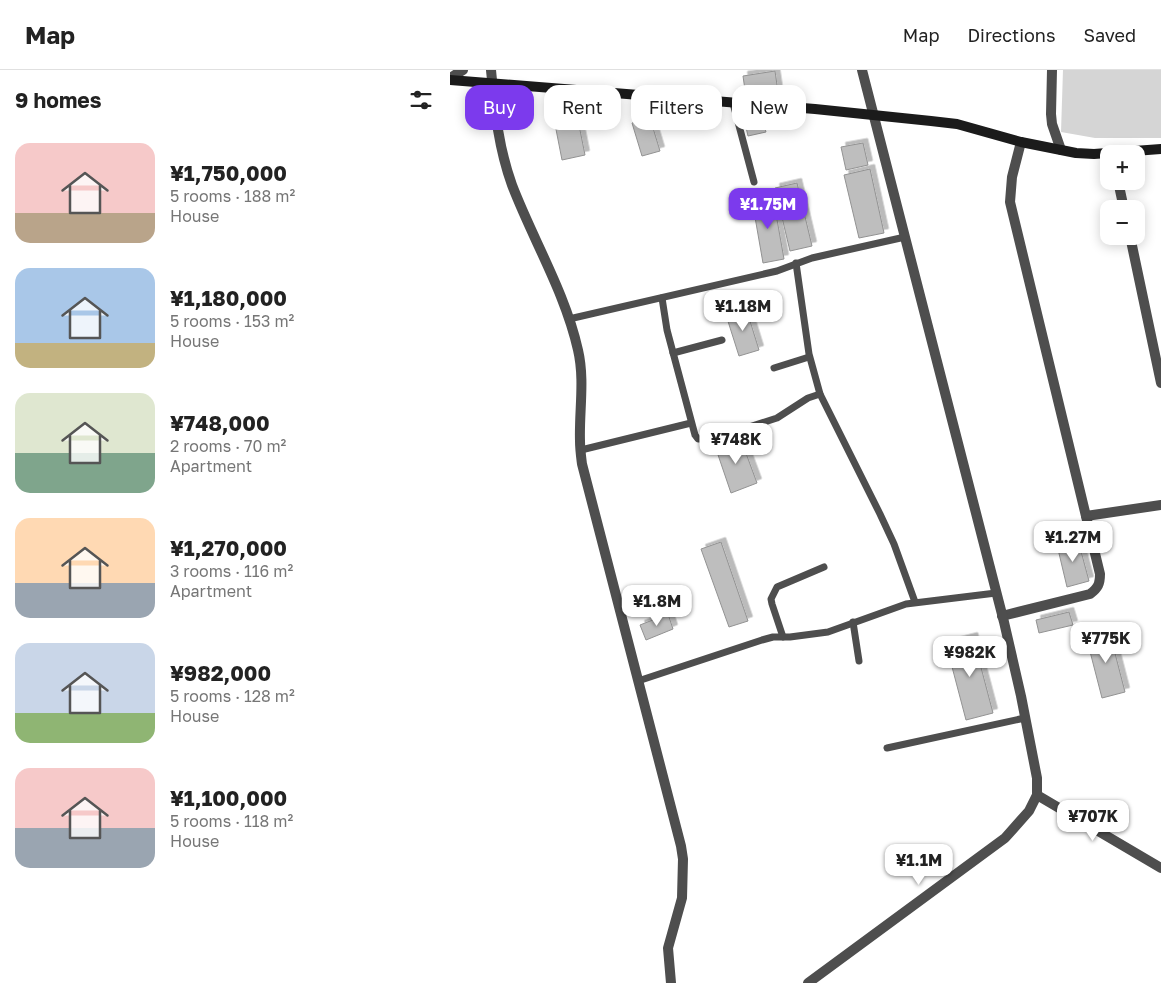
<!DOCTYPE html>
<html lang="en">
<head>
<meta charset="utf-8">
<style>
	:root { --surface:#fff; --page:#f2f2f2; --text:#222; --muted:#767676; --line:#e0e0e0; --accent:#7c3aed }
	body { margin:0; font-family:"Golos Text",sans-serif; background:var(--page); color:var(--text); height:100vh; display:flex; flex-direction:column; font-size:19px; white-space:nowrap }
	* { box-sizing:border-box; margin:0 }
	p { font-size:16px; color:var(--muted) }
	.icon { flex:none; width:28px; height:28px; fill:none; stroke:currentColor; stroke-width:2; stroke-linecap:round; stroke-linejoin:round }
	.map { position:relative; flex:1; overflow:hidden }
	.side { display:flex; flex-direction:column; background:var(--surface); width:450px }
	.side>* { flex:none }
	.guide { position:absolute; left:15px; top:15px; width:475px; height:45px; display:flex; gap:10px }
	.buttons { position:absolute; left:650px; top:75px; display:grid; gap:10px }
	.buttons a { display:grid; place-items:center; width:45px; height:45px; border-radius:10px; background:var(--surface); box-shadow:0 2px 12px #0003; font-size:25px }
	.price { position:absolute; translate:-50% -42px; padding:0 11px; border-radius:10px; background:#fff; color:#222; font-size:16px; line-height:32px; filter:drop-shadow(0 1px 2px #0008) }
	.price::after { content:''; position:absolute; left:50%; top:30px; width:15px; height:11px; margin-left:-8px; background:inherit; clip-path:polygon(0 0,100% 0,50% 100%) }
	.price.selected { background:var(--accent); color:#fff }
	ul { padding:0; list-style:none }
	li { display:flex; align-items:center; gap:15px; height:125px; padding:0 15px }
	li span { display:grid; place-items:center; flex:none; width:140px; height:100px; border-radius:15px; color:#555 }
	li>.icon { margin-inline-start:auto }
	span .icon { width:60px; height:60px; fill:#fffc; stroke-width:1 }
	li b { font-size:21px }
	h2 { display:flex; justify-content:space-between; align-items:center; height:60px; padding:0 15px; font-size:21px }
	.chip { padding:0 18px; border-radius:15px; background:var(--surface); box-shadow:0 2px 12px #0003; font-size:18px; line-height:45px }
	.chip.selected { background:var(--accent); color:#fff }
	header { display:flex; align-items:center; gap:30px; box-sizing:border-box; height:70px; padding:0 25px; background:var(--surface); border-bottom:1px solid var(--line) }
	header strong { font-size:24px }
	nav { display:flex; gap:28px; margin-inline-start:auto; font-size:18px }
	main { display:flex; flex:1; min-height:0 }
	.map>svg:first-child { display:block }
	.green { fill:#d5d5d5 }
	.building { fill:#bebebe; stroke:#929292; filter:url(#shadow) }
	.lines { fill:none; stroke-linecap:round; stroke-linejoin:round }
	.lane { stroke:#4e4e4e; stroke-width:7 }
	.street { stroke:#4e4e4e; stroke-width:10 }
	.secondary { stroke:#1b1b1b; stroke-width:10 }
</style>
</head>
<body>
<header>
<strong>Map</strong>
<nav><a>Map</a><a>Directions</a><a>Saved</a></nav>
</header>
<main>
<section class="side">
<h2>9 homes<svg class="icon" aria-label="filters" viewBox="0 0 24 24"><path d="M4 7h16M4 17h16"/><circle cx="9" cy="7" r="2"/><circle cx="15" cy="17" r="2"/></svg></h2>
<ul>
<li><span style="background:linear-gradient(#f6c9c9 70%,#b9a48a 0)"><svg class="icon" aria-label="home" viewBox="0 0 24 24"><path d="M3 11l9-7 9 7M6 9v11h12V9"/></svg></span><div><b>¥1,750,000</b><p>5 rooms · 188 m²</p><p>House</p></div></li>
<li><span style="background:linear-gradient(#a9c7e8 75%,#c2b280 0)"><svg class="icon" aria-label="home" viewBox="0 0 24 24"><path d="M3 11l9-7 9 7M6 9v11h12V9"/></svg></span><div><b>¥1,180,000</b><p>5 rooms · 153 m²</p><p>House</p></div></li>
<li><span style="background:linear-gradient(#dfe7d0 60%,#7fa58c 0)"><svg class="icon" aria-label="home" viewBox="0 0 24 24"><path d="M3 11l9-7 9 7M6 9v11h12V9"/></svg></span><div><b>¥748,000</b><p>2 rooms · 70 m²</p><p>Apartment</p></div></li>
<li><span style="background:linear-gradient(#ffd9b3 65%,#9aa5b1 0)"><svg class="icon" aria-label="home" viewBox="0 0 24 24"><path d="M3 11l9-7 9 7M6 9v11h12V9"/></svg></span><div><b>¥1,270,000</b><p>3 rooms · 116 m²</p><p>Apartment</p></div></li>
<li><span style="background:linear-gradient(#c9d6e8 70%,#8fb573 0)"><svg class="icon" aria-label="home" viewBox="0 0 24 24"><path d="M3 11l9-7 9 7M6 9v11h12V9"/></svg></span><div><b>¥982,000</b><p>5 rooms · 128 m²</p><p>House</p></div></li>
<li><span style="background:linear-gradient(#f6c9c9 60%,#9aa5b1 0)"><svg class="icon" aria-label="home" viewBox="0 0 24 24"><path d="M3 11l9-7 9 7M6 9v11h12V9"/></svg></span><div><b>¥1,100,000</b><p>5 rooms · 118 m²</p><p>House</p></div></li>
</ul>
</section>
<div class="map">
<svg width="711" height="913" viewBox="0 0 711 913">
	<defs>
		<filter id="shadow"><feDropShadow dx="4.5" dy="-4.5" stdDeviation="0" flood-color="#0004"/></filter>
	</defs>
	<rect width="100%" height="100%" fill="#fff"/>
	<polygon class="green" points="613,0 711,0 711,68 645,68 611,62"/>
	<g class="building">
		<polygon points="325,1 328,22 296,27 293,6"/>
		<polygon points="126,40 135,85 112,90 103,44"/>
		<polygon points="200,48 210,81 192,86 182,53"/>
		<polygon points="312,48 316,62 298,66 295,53"/>
		<polygon points="413,73 418,95 396,100 391,77"/>
		<polygon points="420,99 434,163 409,168 394,105"/>
		<polygon points="347,113 362,176 340,181 325,118"/>
		<polygon points="323,127 334,189 313,193 302,130"/>
		<polygon points="296,238 309,280 289,286 276,245"/>
		<polygon points="290,367 307,413 281,423 265,376"/>
		<polygon points="628,470 639,511 617,517 607,475"/>
		<polygon points="271,472 298,551 279,557 251,479"/>
		<polygon points="619,542 623,555 589,563 586,550"/>
		<polygon points="218,544 223,559 196,570 190,555"/>
		<polygon points="659,560 675,622 652,628 636,566"/>
		<polygon points="523,567 543,643 516,650 496,574"/>
	</g>
	<g class="lines">
		<g class="lane">
			<polyline points="283,33 304,112"/>
			<polyline points="346,193 359,284 370,324 430,444 444,474 465,532"/>
			<polyline points="212,228 217,260 245,365 248,369 262,369 327,348 358,328 370,324"/>
			<polyline points="119,249 327,201 362,188 455,167"/>
			<polyline points="223,283 272,270"/>
			<polyline points="324,298 359,287"/>
			<polyline points="131,380 241,353"/>
			<polyline points="403,552 409,591"/>
			<polyline points="333,567 322,534 321,529 327,517 374,497"/>
			<polyline points="188,611 312,570 323,567 340,567 378,562 456,534 546,523"/>
			<polyline points="437,678 575,648"/>
		</g>
		<g class="street">
			<path d="M41,0C45,41 48,76 62,115C83,170 115,222 128,280C135,310 129,341 130,371C130,379 131,386 132,394L231,776L233,789L232,828L218,878L221,913"/>
			<polyline points="602,0 601,44 602,54 611,80"/>
			<polyline points="0,8 13,0"/>
			<polyline points="668,111 674,139"/>
			<polyline points="680,166 711,313"/>
			<polyline points="636,446 711,435"/>
			<path d="M552,546L640,524C648,518 650,514 650,504L560,132L562,107L571,72"/>
			<polyline points="587,725 711,798"/>
			<polyline points="358,913 555,768 579,741 587,725 587,708 571,626 554,552 412,0"/>
		</g>
		<polyline class="secondary" points="0,10 365,39 481,51 507,54 571,72 626,83 644,84 711,79"/>
	</g>
</svg>
<div class="buttons">
<a>+</a>
<a>−</a>
</div>
<b class="price selected" style="left:318px;top:160px">¥1.75M</b>
<b class="price" style="left:293px;top:262px">¥1.18M</b>
<b class="price" style="left:286px;top:395px">¥748K</b>
<b class="price" style="left:623px;top:493px">¥1.27M</b>
<b class="price" style="left:207px;top:557px">¥1.8M</b>
<b class="price" style="left:656px;top:594px">¥775K</b>
<b class="price" style="left:520px;top:608px">¥982K</b>
<b class="price" style="left:643px;top:772px">¥707K</b>
<b class="price" style="left:469px;top:816px">¥1.1M</b>
<div class="guide">
<a class="chip selected">Buy</a>
<a class="chip">Rent</a>
<a class="chip">Filters</a>
<a class="chip">New</a>
</div>
</div>
</main>
</body>
</html>
